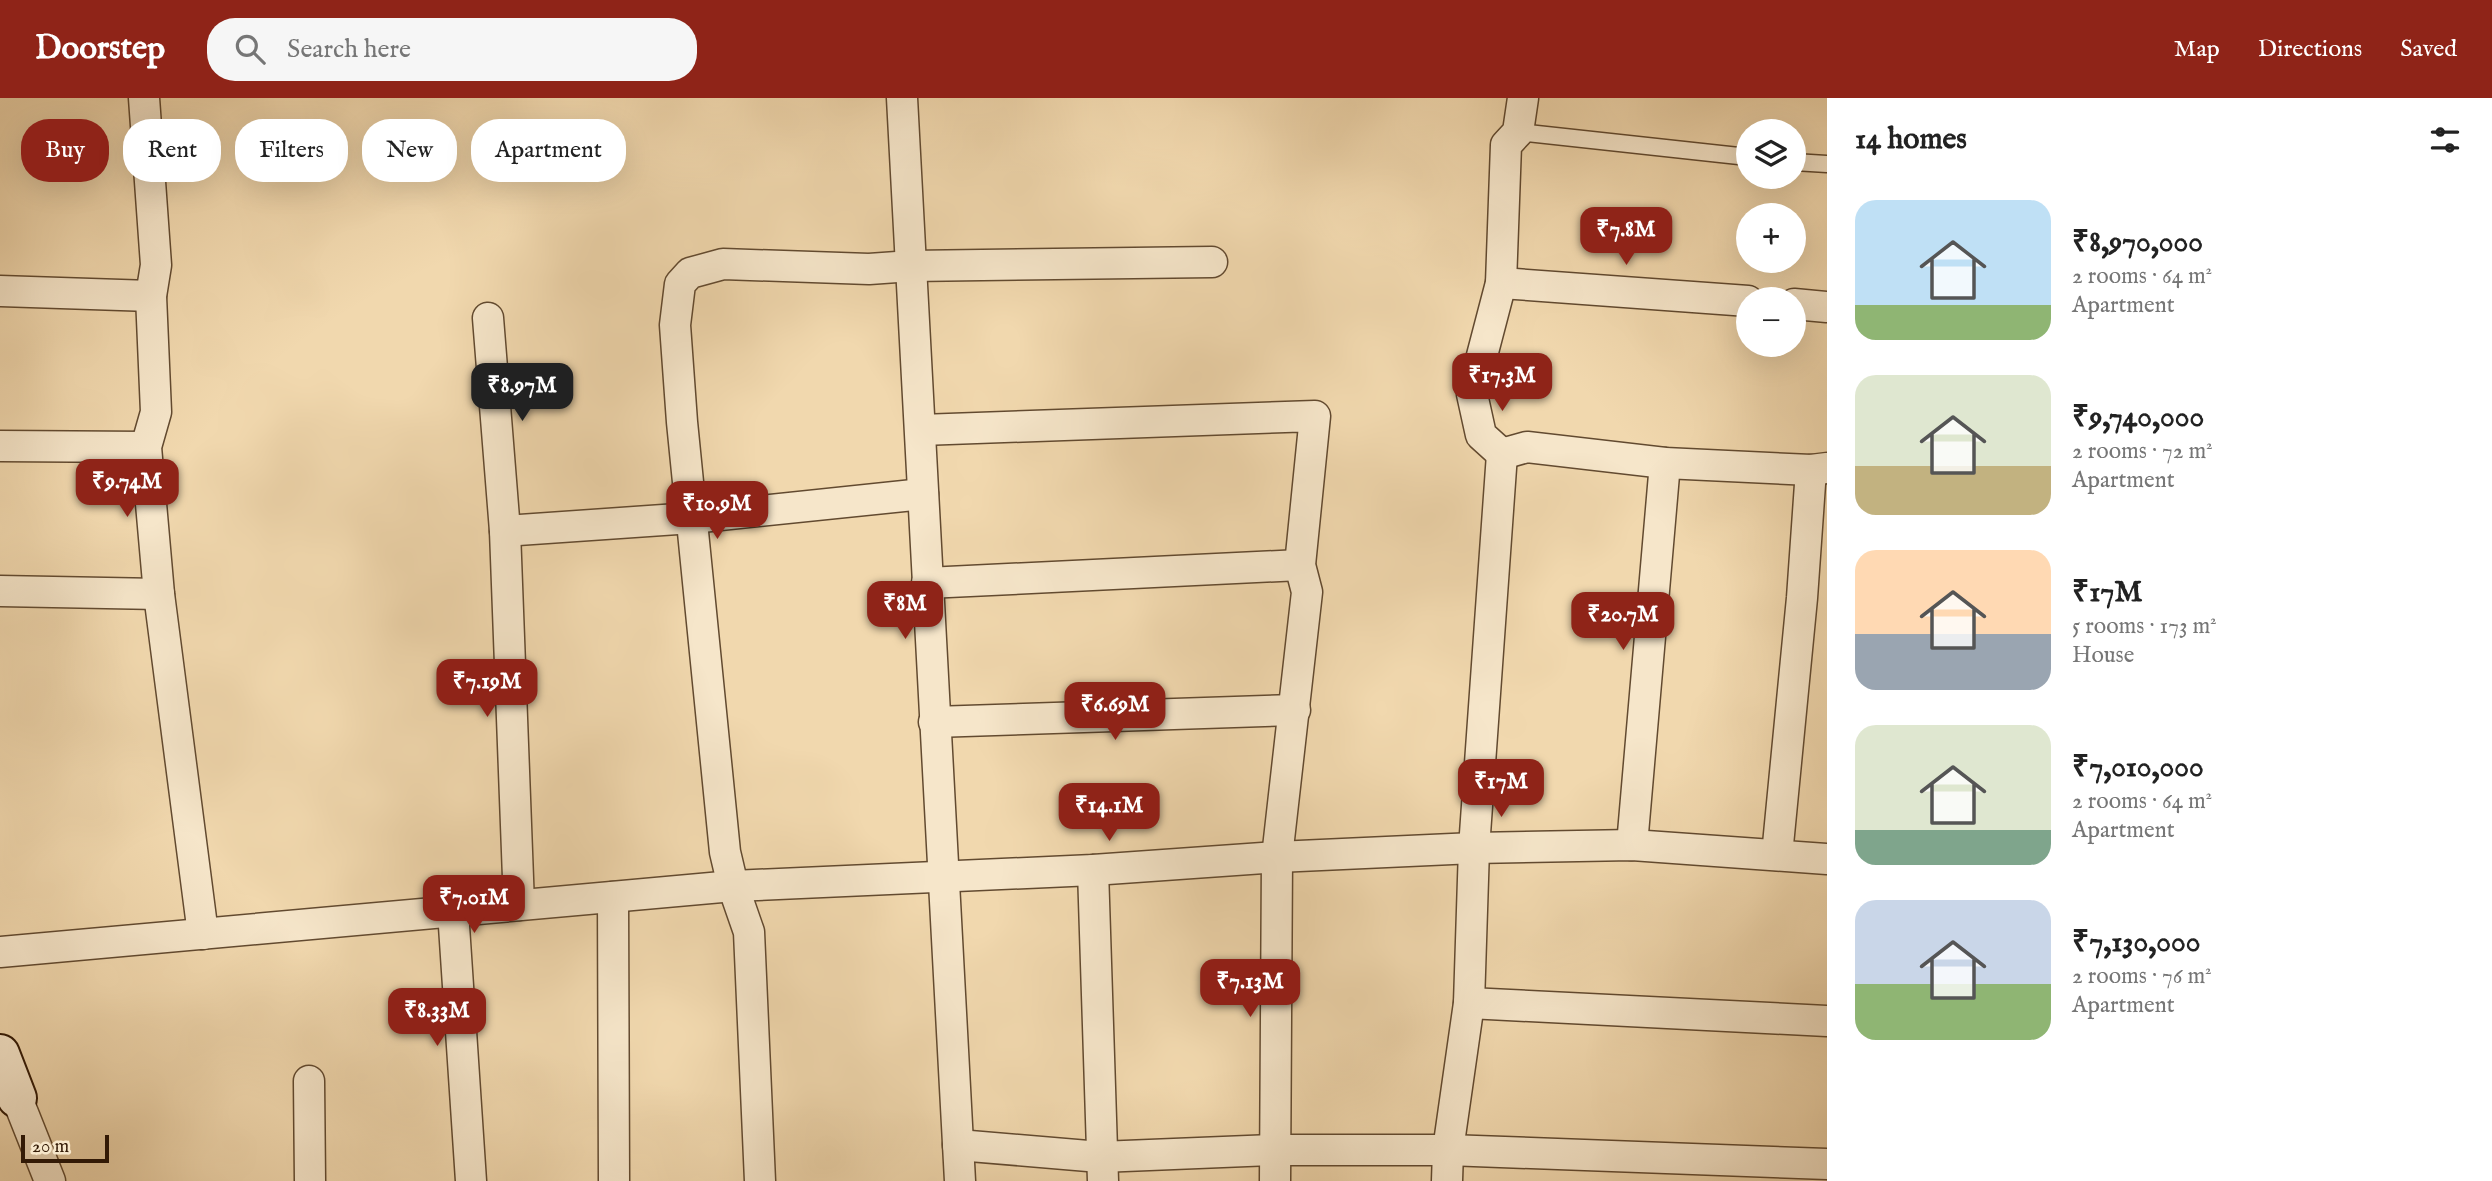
<!DOCTYPE html>
<html lang="en">
<head>
<meta charset="utf-8">
<style>
	:root { --surface:#fff; --page:#f6f6f6; --text:#222; --muted:#767676; --accent:#8f2418 }
	body { margin:0; font-family:"IM FELL English",serif; background:var(--page); color:var(--text); height:100vh; display:flex; flex-direction:column; font-size:26px; white-space:nowrap }
	* { box-sizing:border-box; margin:0 }
	p { font-size:23px; color:var(--muted) }
	.icon { flex:none; width:38px; height:38px; fill:none; stroke:currentColor; stroke-width:2; stroke-linecap:round; stroke-linejoin:round }
	.map { position:relative; flex:1; overflow:hidden }
	.side { display:flex; flex-direction:column; background:var(--surface); width:665px }
	.side>* { flex:none }
	.banner { position:absolute; left:21px; top:21px; width:665px; height:63px; display:flex; gap:14px }
	.fabs { position:absolute; left:1736px; top:21px; display:grid; gap:14px }
	.fabs a { display:grid; place-items:center; width:70px; height:70px; border-radius:50%; background:var(--surface); box-shadow:0 7px 28px #0002; font-size:35px }
	.scale { position:absolute; left:21px; bottom:18px; width:88px; box-sizing:border-box; padding-left:7px; border:4px solid #331a06; border-top:0; font-size:19px; line-height:24px; white-space:nowrap; color:#331a06; -webkit-text-stroke:5px #f6e6ca; paint-order:stroke }
	.price { position:absolute; translate:-50% -60px; padding:0 16px; border-radius:14px; background:var(--accent); color:#fff; font-size:23px; line-height:46px; filter:drop-shadow(0 2px 4px #0008) }
	.price::after { content:''; position:absolute; left:50%; top:42px; width:21px; height:16px; margin-left:-10px; background:inherit; clip-path:polygon(0 0,100% 0,50% 100%) }
	.price.on { background:#222; color:#fff }
	ul { padding:0; list-style:none }
	li { display:flex; align-items:center; gap:21px; height:175px; padding:0 28px }
	li span { display:grid; place-items:center; flex:none; width:196px; height:140px; border-radius:21px; color:#555 }
	li>.icon { margin-inline-start:auto }
	span .icon { width:84px; height:84px; fill:#fffc; stroke-width:1 }
	li b { font-size:30px }
	h2 { display:flex; justify-content:space-between; align-items:center; height:84px; padding:0 28px; font-size:30px }
	.pill { padding:0 24px; border-radius:28px; background:var(--surface); box-shadow:0 7px 28px #0002; font-size:24px; line-height:63px }
	.pill.on { background:var(--accent); color:#fff }
	header { display:flex; align-items:center; gap:42px; box-sizing:border-box; height:98px; padding:0 35px; background:var(--accent); color:#fff }
	header strong { font-size:33px }
	nav { display:flex; gap:38px; margin-inline-start:auto; font-size:24px }
	.search { width:490px; height:63px; background:var(--page); display:flex; align-items:center; gap:18px; box-sizing:border-box; padding:0 24px; border-radius:28px; color:var(--muted); font-size:26px }
	main { display:flex; flex:1; min-height:0 }
	.map>svg:first-child { display:block }
	.lines { fill:none; stroke-linecap:round; stroke-linejoin:round }
	.lane-casing { stroke:#624a30; stroke-width:19 }
	.street-casing { stroke:#624a30; stroke-width:33 }
	.secondary-casing { stroke:#331a06; stroke-width:42 }
	.lane { stroke:#f6e6ca; stroke-width:16 }
	.street { stroke:#f6e6ca; stroke-width:30 }
	.secondary { stroke:#f6e6ca; stroke-width:38 }
</style>
</head>
<body>
<header>
<strong>Doorstep</strong>
<div class="search"><svg class="icon" aria-label="search" viewBox="0 0 24 24"><circle cx="10" cy="10" r="6"/><path d="M15 15l6 6"/></svg>Search here</div>
<nav><a>Map</a><a>Directions</a><a>Saved</a></nav>
</header>
<main>
<div class="map">
<svg width="1827" height="1083" viewBox="0 0 1827 1083">
	<rect width="100%" height="100%" fill="#f1d8ae"/>
	<filter id="stains"><feTurbulence type="fractalNoise" baseFrequency=".00286" numOctaves="4"/><feColorMatrix values="0 0 0 0 .2 0 0 0 0 .09 0 0 0 0 .02 0 0 0 .5 -.17"/></filter>
	<radialGradient id="worn" r=".72"><stop offset=".6" stop-color="#630" stop-opacity="0"/><stop offset="1" stop-color="#630" stop-opacity=".3"/></radialGradient>
	<g class="lines">
		<g class="lane-casing">
			<g id="lane">
				<polyline points="1518,34 1748,59"/>
				<polyline points="1794,64 1827,66"/>
			</g>
		</g>
		<g class="street-casing">
			<g id="street">
				<polyline points="144,0 156,167 151,198 156,314 146,349 159,496 203,836"/>
				<polyline points="902,0 960,1083"/>
				<polyline points="1523,0 1518,34 1506,47 1501,185 1472,296 1481,337 1502,356 1527,349 1665,365 1811,372 1827,370"/>
				<polyline points="1501,185 1748,203"/>
				<polyline points="0,193 151,198"/>
				<polyline points="1794,206 1827,209"/>
				<polyline points="488,220 505,433 519,807"/>
				<polyline points="921,332 1315,318 1300,467 1307,494 1277,759 1275,1083"/>
				<polyline points="0,348 146,349"/>
				<polyline points="505,433 692,420 923,396"/>
				<polyline points="927,485 1300,467"/>
				<polyline points="0,493 159,496"/>
				<polyline points="934,624 1295,612"/>
				<polyline points="1632,747 1665,365"/>
				<polyline points="1777,757 1802,500 1811,372"/>
				<polyline points="1093,772 1103,1083"/>
				<polyline points="613,799 614,1083"/>
				<polyline points="453,813 471,1083"/>
				<polyline points="0,854 733,788 1093,772 1277,759 1474,750 1632,747 1827,761"/>
				<polyline points="1469,905 1827,923"/>
				<polyline points="309,983 310,1083"/>
				<polyline points="17,1000 50,1083"/>
				<polyline points="958,1047 1100,1059 1274,1052 1448,1052 1827,1066"/>
				<polyline points="760,1083 749,834 733,788 725,754 682,324 675,227 680,186 690,175 723,166 869,171 911,168 1212,164"/>
				<polyline points="1447,1083 1448,1052 1469,905 1474,750 1502,356"/>
			</g>
		</g>
		<g class="secondary-casing">
			<polyline id="secondary" points="0,956 17,1000"/>
		</g>
		<use href="#lane" class="lane"/>
		<use href="#street" class="street"/>
		<use href="#secondary" class="secondary"/>
	</g>
	<rect width="100%" height="100%" filter="url(#stains)"/>
	<rect width="100%" height="100%" fill="url(#worn)"/>
</svg>
<div class="fabs">
<a><svg class="icon" aria-label="layers" viewBox="0 0 24 24"><path d="M12 4l9 5-9 5-9-5zM3 14l9 5 9-5"/></svg></a>
<a>+</a>
<a>−</a>
</div>
<div class="scale">20 m</div>
<b class="price" style="left:1626px;top:169px">₹7.8M</b>
<b class="price" style="left:1502px;top:315px">₹17.3M</b>
<b class="price on" style="left:522px;top:325px">₹8.97M</b>
<b class="price" style="left:127px;top:421px">₹9.74M</b>
<b class="price" style="left:717px;top:443px">₹10.9M</b>
<b class="price" style="left:905px;top:543px">₹8M</b>
<b class="price" style="left:1623px;top:554px">₹20.7M</b>
<b class="price" style="left:487px;top:621px">₹7.19M</b>
<b class="price" style="left:1115px;top:644px">₹6.69M</b>
<b class="price" style="left:1501px;top:721px">₹17M</b>
<b class="price" style="left:1109px;top:745px">₹14.1M</b>
<b class="price" style="left:474px;top:837px">₹7.01M</b>
<b class="price" style="left:1250px;top:921px">₹7.13M</b>
<b class="price" style="left:437px;top:950px">₹8.33M</b>
<div class="banner">
<a class="pill on">Buy</a>
<a class="pill">Rent</a>
<a class="pill">Filters</a>
<a class="pill">New</a>
<a class="pill">Apartment</a>
</div>
</div>
<section class="side">
<h2>14 homes<svg class="icon" aria-label="filters" viewBox="0 0 24 24"><path d="M4 7h16M4 17h16"/><circle cx="9" cy="7" r="2"/><circle cx="15" cy="17" r="2"/></svg></h2>
<ul>
<li><span style="background:linear-gradient(#bfe0f5 75%,#8fb573 0)"><svg class="icon" aria-label="home" viewBox="0 0 24 24"><path d="M3 11l9-7 9 7M6 9v11h12V9"/></svg></span><div><b>₹8,970,000</b><p>2 rooms · 64 m²</p><p>Apartment</p></div></li>
<li><span style="background:linear-gradient(#dfe7d0 65%,#c2b280 0)"><svg class="icon" aria-label="home" viewBox="0 0 24 24"><path d="M3 11l9-7 9 7M6 9v11h12V9"/></svg></span><div><b>₹9,740,000</b><p>2 rooms · 72 m²</p><p>Apartment</p></div></li>
<li><span style="background:linear-gradient(#ffd9b3 60%,#9aa5b1 0)"><svg class="icon" aria-label="home" viewBox="0 0 24 24"><path d="M3 11l9-7 9 7M6 9v11h12V9"/></svg></span><div><b>₹17M</b><p>5 rooms · 173 m²</p><p>House</p></div></li>
<li><span style="background:linear-gradient(#dfe7d0 75%,#7fa58c 0)"><svg class="icon" aria-label="home" viewBox="0 0 24 24"><path d="M3 11l9-7 9 7M6 9v11h12V9"/></svg></span><div><b>₹7,010,000</b><p>2 rooms · 64 m²</p><p>Apartment</p></div></li>
<li><span style="background:linear-gradient(#c9d6e8 60%,#8fb573 0)"><svg class="icon" aria-label="home" viewBox="0 0 24 24"><path d="M3 11l9-7 9 7M6 9v11h12V9"/></svg></span><div><b>₹7,130,000</b><p>2 rooms · 76 m²</p><p>Apartment</p></div></li>
</ul>
</section>
</main>
</body>
</html>
